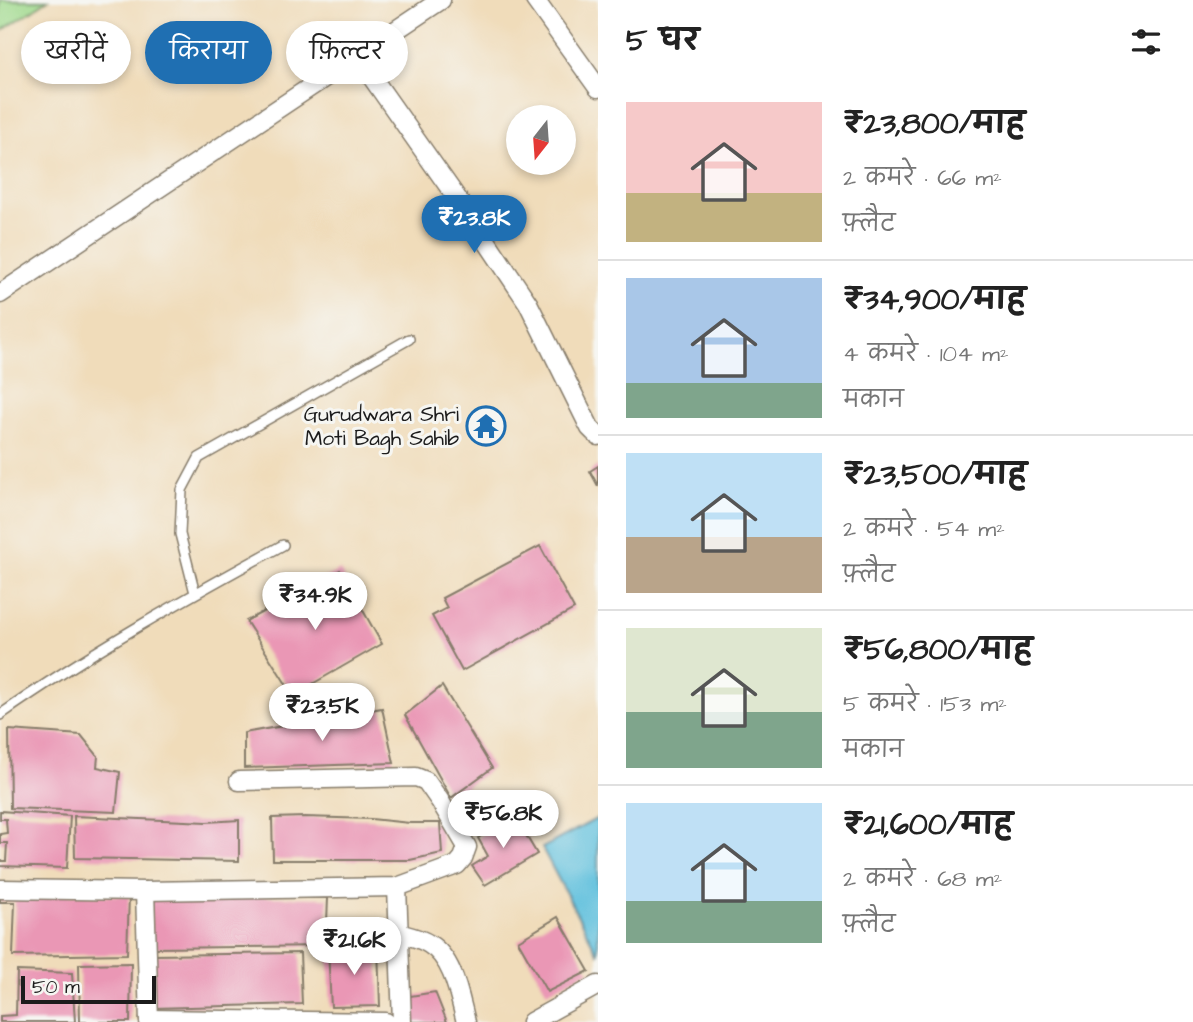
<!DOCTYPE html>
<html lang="hi">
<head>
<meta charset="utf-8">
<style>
	:root { --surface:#fff; --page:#f6f6f6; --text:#222; --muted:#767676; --line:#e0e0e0; --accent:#1f6fb2 }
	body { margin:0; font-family:"Architects Daughter","Playpen Sans Deva",sans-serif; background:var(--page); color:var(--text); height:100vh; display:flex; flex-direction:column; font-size:26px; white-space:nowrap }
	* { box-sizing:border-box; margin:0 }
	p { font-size:23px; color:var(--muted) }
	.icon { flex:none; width:38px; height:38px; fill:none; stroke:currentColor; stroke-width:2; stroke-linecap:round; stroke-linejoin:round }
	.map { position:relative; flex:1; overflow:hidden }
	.sheet { display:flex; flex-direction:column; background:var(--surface); width:595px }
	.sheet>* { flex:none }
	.banner { position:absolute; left:21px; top:21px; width:471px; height:63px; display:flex; gap:14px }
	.needle { width:46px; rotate:197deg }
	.buttons { position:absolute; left:506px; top:105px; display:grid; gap:14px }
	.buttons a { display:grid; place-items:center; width:70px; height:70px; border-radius:50%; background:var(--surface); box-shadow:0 4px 10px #0003; font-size:35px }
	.scale { position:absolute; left:21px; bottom:18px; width:135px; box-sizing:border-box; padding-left:7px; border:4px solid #1c1c1c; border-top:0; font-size:19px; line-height:24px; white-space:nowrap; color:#1c1c1c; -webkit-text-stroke:5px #f6f6f2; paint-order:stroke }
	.price { position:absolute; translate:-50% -60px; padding:0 16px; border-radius:24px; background:#fff; color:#222; font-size:23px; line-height:46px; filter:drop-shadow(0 2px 4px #0008) }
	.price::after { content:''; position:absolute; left:50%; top:42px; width:21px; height:16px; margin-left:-10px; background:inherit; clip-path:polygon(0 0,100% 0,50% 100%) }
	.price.current { background:var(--accent); color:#fff }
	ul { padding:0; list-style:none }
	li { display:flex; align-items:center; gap:21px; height:175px; padding:0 28px }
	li+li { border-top:2px solid var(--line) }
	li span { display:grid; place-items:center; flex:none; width:196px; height:140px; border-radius:0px; color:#555 }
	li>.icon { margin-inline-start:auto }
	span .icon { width:84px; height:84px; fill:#fffc; stroke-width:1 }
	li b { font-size:30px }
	h2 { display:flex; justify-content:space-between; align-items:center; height:84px; padding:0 28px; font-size:30px }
	.tag { padding:0 24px; border-radius:32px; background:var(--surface); box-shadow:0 4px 10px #0003; font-size:24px; line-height:63px }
	.tag.current { background:var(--accent); color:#fff }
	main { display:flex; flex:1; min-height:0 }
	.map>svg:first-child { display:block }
	.green { fill:#9fd98b; stroke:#5e7a54; stroke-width:2 }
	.water { fill:#5fc0dd; stroke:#3e6e7c; stroke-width:2 }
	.building { fill:#ea97b5 }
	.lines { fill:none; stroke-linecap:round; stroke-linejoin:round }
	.service-casing { stroke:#867c6b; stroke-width:12 }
	.minor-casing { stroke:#867c6b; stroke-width:21 }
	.service { stroke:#fff; stroke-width:9 }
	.minor { stroke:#fff; stroke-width:18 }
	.labels { text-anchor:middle; stroke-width:6; stroke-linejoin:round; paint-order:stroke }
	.poi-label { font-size:21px; fill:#1c1c1c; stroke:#f6f6f2; text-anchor:end }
</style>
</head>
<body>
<main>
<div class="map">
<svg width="598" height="1022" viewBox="0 0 598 1022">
	<rect width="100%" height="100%" fill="#f6f6f2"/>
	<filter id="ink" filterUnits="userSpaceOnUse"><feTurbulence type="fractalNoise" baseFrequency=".0143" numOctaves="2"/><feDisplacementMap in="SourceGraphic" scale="14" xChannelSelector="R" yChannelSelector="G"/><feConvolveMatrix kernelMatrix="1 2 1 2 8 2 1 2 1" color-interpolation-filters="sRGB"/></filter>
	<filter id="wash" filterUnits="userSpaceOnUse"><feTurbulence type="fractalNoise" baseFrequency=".00686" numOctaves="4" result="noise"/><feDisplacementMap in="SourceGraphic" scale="28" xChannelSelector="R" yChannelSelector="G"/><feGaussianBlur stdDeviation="1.57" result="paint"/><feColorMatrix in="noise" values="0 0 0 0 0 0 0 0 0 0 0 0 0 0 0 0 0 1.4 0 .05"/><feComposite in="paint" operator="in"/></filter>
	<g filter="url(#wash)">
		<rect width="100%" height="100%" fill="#f0dcba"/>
		<polygon class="green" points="0,0 48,0 0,32"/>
		<polygon class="water" points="598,818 598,954 542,848"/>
		<g id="blocks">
			<g class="building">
				<polygon points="598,466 598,486 590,471"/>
				<polygon points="540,546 574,609 462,671 432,616 447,608 442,598"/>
				<polygon points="340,570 382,644 293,695 246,621"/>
				<polygon points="442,686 492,768 451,798 405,715"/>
				<polygon points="382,708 394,763 244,768 244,733"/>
				<polygon points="9,730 81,735 98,756 97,767 120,772 116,812 10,808"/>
				<polygon points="0,811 70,816 67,868 0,866 0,861 6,861 7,843 0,843 0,834 7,833 6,819 0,819"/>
				<polygon points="514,815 537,854 485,885 472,866 488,856 478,838"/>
				<polygon points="74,816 207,822 239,820 239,861 75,858"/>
				<polygon points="305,817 371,819 410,823 440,823 442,853 410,860 273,860 272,818"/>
				<polygon points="0,892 129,896 127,954 13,956 15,902 0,902"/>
				<polygon points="150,895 328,898 326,946 151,948"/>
				<polygon points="558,917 589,971 547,992 518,941"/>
				<polygon points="378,947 380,1006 331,1007 328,950"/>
				<polygon points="300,953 302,1004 153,1008 152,955"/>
				<polygon points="131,963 130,1022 80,1022 79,964"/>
				<polygon points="17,971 72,973 75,1022 0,1022 0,1016 16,1015"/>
				<polygon points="435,992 447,1022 409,1022 404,997"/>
			</g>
		</g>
	</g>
	<g filter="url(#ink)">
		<use href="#blocks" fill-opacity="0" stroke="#867c6b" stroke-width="2"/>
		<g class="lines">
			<g class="service-casing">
				<g id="service">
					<polyline points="195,593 180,534 182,490 199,458 409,339"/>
					<path d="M0,715C90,652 186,598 283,545"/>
				</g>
			</g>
			<g class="minor-casing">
				<g id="minor">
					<polyline points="535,0 598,88"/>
					<polyline points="357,56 473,221 528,303 590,428 598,436"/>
					<polyline points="0,294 441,0"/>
					<polyline points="397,887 402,1022"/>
					<polyline points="0,889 145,891 397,887 457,865 463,858 467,847 440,801 426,781 416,777 239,781"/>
					<polyline points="145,891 149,1022"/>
					<path d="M398,933C409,936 420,938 429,944C454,959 459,996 466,1022"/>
					<polyline points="149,1019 386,1022"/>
					<polyline points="531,1022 598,985"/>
				</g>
			</g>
			<use href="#service" class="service"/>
			<use href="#minor" class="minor"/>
		</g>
	</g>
	<defs>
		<g id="temple-ring" transform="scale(2.0125)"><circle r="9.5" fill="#f6f6f2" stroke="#1f6fb2" stroke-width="1.5"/><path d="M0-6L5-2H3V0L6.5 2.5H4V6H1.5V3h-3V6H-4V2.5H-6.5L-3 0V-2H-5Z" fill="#1f6fb2"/></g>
	</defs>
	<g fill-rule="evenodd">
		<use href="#temple-ring" x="486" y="426"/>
	</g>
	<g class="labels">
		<g class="poi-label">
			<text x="459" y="421">Gurudwara Shri<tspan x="459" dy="24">Moti Bagh Sahib</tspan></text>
		</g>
	</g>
</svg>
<div class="buttons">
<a><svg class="needle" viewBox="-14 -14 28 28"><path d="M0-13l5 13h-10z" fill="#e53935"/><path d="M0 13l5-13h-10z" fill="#767676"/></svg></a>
</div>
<div class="scale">50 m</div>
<b class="price current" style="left:474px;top:255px">₹23.8K</b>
<b class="price" style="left:315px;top:632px">₹34.9K</b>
<b class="price" style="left:322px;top:743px">₹23.5K</b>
<b class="price" style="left:503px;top:850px">₹56.8K</b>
<b class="price" style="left:354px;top:977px">₹21.6K</b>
<div class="banner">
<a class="tag">खरीदें</a>
<a class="tag current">किराया</a>
<a class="tag">फ़िल्टर</a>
</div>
</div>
<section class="sheet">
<h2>5 घर<svg class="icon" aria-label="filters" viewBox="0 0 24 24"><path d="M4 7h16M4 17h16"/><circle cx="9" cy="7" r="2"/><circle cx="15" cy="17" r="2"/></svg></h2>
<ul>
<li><span style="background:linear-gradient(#f6c9c9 65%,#c2b280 0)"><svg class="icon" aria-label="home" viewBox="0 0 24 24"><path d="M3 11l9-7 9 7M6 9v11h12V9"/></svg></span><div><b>₹23,800/माह</b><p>2 कमरे · 66 m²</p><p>फ़्लैट</p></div></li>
<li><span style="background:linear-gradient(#a9c7e8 75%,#7fa58c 0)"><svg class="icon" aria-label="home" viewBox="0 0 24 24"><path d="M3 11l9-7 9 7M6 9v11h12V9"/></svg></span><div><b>₹34,900/माह</b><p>4 कमरे · 104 m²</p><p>मकान</p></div></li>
<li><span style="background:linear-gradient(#bfe0f5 60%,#b9a48a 0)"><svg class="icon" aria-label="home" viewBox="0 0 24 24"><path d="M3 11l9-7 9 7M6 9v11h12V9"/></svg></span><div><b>₹23,500/माह</b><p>2 कमरे · 54 m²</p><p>फ़्लैट</p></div></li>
<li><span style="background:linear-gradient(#dfe7d0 60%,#7fa58c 0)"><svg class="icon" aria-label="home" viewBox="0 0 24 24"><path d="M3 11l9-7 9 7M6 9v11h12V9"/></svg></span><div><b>₹56,800/माह</b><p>5 कमरे · 153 m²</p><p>मकान</p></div></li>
<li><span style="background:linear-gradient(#bfe0f5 70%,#7fa58c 0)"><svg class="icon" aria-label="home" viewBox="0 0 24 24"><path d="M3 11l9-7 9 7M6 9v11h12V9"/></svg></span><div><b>₹21,600/माह</b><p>2 कमरे · 68 m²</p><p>फ़्लैट</p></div></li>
</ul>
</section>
</main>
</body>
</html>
